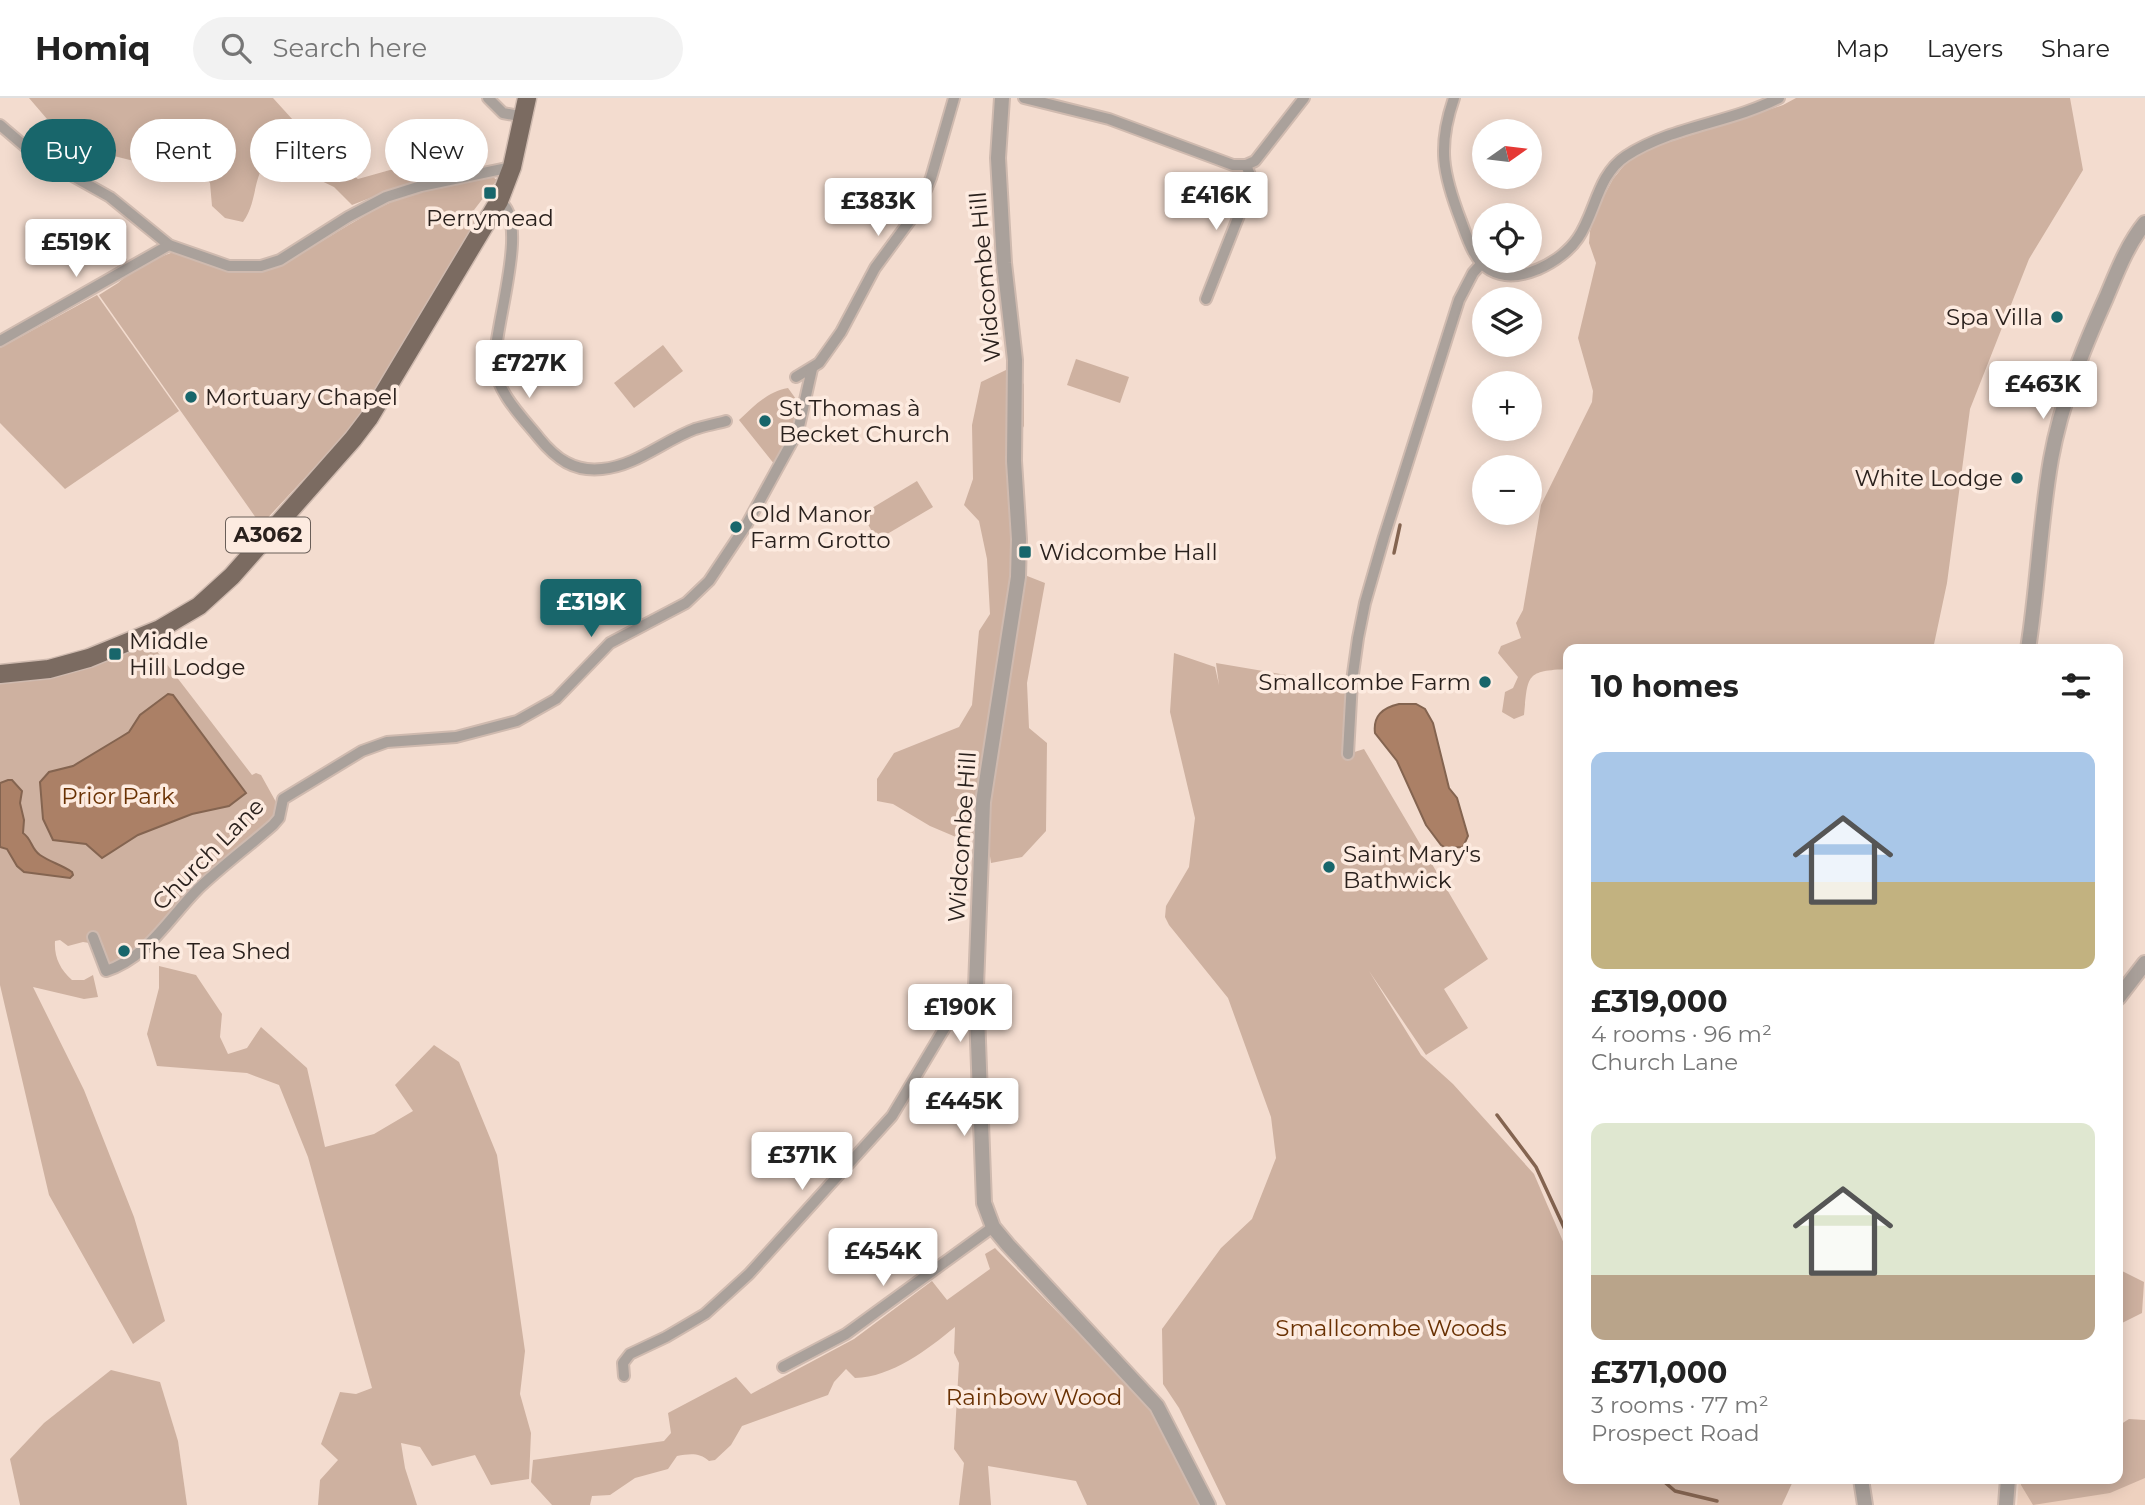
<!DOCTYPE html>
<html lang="en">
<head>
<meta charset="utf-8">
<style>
	:root { --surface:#fff; --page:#f2f2f2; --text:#222; --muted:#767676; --line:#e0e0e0; --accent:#18666b }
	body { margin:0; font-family:Montserrat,sans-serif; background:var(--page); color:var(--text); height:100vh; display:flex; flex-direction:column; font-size:26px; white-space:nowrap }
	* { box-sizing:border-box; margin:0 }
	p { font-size:23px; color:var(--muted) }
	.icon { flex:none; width:38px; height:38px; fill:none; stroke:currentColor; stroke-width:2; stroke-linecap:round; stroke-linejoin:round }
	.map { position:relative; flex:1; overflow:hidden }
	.details { position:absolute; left:1563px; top:546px; width:560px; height:840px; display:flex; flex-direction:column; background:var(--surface); border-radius:14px; box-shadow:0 4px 18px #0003 }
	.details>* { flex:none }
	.top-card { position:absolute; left:21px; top:21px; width:665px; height:63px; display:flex; gap:14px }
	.needle { width:46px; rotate:76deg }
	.fabs { position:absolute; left:1472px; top:21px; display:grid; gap:14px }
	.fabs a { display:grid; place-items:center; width:70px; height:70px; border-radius:50%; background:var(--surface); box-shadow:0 4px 18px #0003; font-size:35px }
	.price { position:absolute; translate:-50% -60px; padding:0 16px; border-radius:7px; background:#fff; color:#222; font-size:23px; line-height:46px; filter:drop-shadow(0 2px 4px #0008) }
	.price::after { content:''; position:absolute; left:50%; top:42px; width:21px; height:16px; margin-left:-10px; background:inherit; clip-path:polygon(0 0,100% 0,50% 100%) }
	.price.selected { background:var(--accent); color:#fff }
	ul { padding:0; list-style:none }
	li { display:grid; align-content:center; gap:14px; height:371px; padding:0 28px }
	li span { display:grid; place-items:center; height:217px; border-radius:14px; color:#555 }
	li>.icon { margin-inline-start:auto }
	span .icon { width:126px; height:126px; fill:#fffc; stroke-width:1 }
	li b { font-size:30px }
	h2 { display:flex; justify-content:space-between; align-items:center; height:84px; padding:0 28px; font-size:30px }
	.pill { padding:0 24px; border-radius:32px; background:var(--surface); box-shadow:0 4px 18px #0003; font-size:24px; line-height:63px }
	.pill.selected { background:var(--accent); color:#fff }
	header { display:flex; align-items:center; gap:42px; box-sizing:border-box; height:98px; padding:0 35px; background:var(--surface); border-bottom:2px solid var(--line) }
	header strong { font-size:33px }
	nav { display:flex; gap:38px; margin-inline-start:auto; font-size:24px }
	.search { width:490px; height:63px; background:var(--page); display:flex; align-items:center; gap:18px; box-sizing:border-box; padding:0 24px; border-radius:38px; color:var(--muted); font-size:26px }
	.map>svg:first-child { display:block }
	.built { fill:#eed1bf }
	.green { fill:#ceb1a0 }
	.water { fill:#ab8066; stroke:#846450; stroke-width:2 }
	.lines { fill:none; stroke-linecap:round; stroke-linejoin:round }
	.stream { stroke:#846450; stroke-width:3.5 }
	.minor-casing { stroke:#cfbaaf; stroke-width:14 }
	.tertiary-casing { stroke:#cfbaaf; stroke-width:18 }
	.primary-casing { stroke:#cfbaaf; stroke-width:21 }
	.minor { stroke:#aaa19b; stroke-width:10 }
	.tertiary { stroke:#aaa19b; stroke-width:14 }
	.primary { stroke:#7b6b61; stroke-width:18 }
	.poi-dot { fill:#18666b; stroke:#fdebe0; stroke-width:2.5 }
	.labels { text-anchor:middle; stroke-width:7; stroke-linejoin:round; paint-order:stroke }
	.shield { fill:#fdebe0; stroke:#695e58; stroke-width:2 }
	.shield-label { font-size:21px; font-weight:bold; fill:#2a211d }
	.poi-label { font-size:23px; fill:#2a211d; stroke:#fdebe0; text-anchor:start }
	.street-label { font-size:23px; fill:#2a211d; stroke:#fdebe0 }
	.park-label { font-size:23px; fill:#693103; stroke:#fdebe0 }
</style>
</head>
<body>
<header>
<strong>Homiq</strong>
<div class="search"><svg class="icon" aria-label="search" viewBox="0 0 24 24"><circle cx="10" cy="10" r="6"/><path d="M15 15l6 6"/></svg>Search here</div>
<nav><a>Map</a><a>Layers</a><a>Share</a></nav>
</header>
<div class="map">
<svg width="2145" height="1407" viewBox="0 0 2145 1407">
	<rect width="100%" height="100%" fill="#f3dccf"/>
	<polygon class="built" points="2145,1331 2145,1407 2017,1407 2019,1381 2118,1381"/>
	<g class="green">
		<path d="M29,0H273L293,22L303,43L316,61L346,72L358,81L390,72H411L430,61L469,54L483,57L484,65L478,70L398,89L352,107L334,89L303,74L286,56C248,62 262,98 243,124L225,120L212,108L210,85L205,78L183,81L163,78L134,63L98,54L79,32L47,21Z"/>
		<path d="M1796,0H2070L2083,72L2029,161L1970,311L1947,485L1933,551H1620L1594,546L1586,551H1568V571C1526,573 1528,576 1524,617L1514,621L1502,614L1505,594L1513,590L1518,579L1498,555L1501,548L1521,540L1516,525L1523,512L1541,407L1592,304L1593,293L1578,240L1596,165L1589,145L1590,133L1598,109L1613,81L1626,65L1648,51L1783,7Z"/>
		<path d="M493,79L497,82L474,112L483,117L356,325L261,427L99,197L118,185L139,167L176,153C200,164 225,175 252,174C286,171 350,123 385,107C419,90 457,86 493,79Z"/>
		<polygon points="97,197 179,313 65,391 0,325 0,250"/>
		<polygon points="663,247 683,273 634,310 614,285"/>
		<polygon points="1076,261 1129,279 1120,305 1067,287"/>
		<polygon points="1006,272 1024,286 1024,328 1005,359 1012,419 1011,443 1017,474 1045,485 1027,585 1029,630 1047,645 1046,733 1022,759 991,765 987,738 963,742 930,728 893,706 877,703 877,681 894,655 959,629 972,607 979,533 990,516 987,461 979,423 964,407 973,381 972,327 981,284"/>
		<path d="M788,290L801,308L795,328L775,367L739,322C754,308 767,294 788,290Z"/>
		<polygon points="917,383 933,409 877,442 862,416"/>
		<path d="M149,543L252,677L256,675L261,677L281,713L141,853L111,870L103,847L83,844L68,848L60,842L55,843C54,859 60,871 72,882H84L93,877L98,899L84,901L33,889L84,992L134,1119L165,1223L133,1246L49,1097L0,887V581L71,574Z"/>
		<polygon points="1174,555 1215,569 1219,587 1216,565 1346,587 1342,655 1348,656 1364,651 1488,861 1444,891 1468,930 1426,957 1369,873 1421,957 1453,986 1534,1076 1568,1155 1568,1381 1794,1381 1782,1407 1226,1407 1179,1310 1163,1286 1162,1231 1221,1150 1252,1121 1276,1060 1271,1019 1228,900 1169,827 1165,819 1166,808 1189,769 1195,720 1170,614"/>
		<polygon points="159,868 196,877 222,916 220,939 228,956 247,950 261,929 307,970 325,1049 374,1036 413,1013 395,987 434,947 459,964 497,1057 525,1253 520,1296 531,1335 529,1381 491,1387 475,1357 432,1368 420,1349 401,1345 405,1370 417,1407 318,1407 320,1382 338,1362 321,1346 340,1294 356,1296 372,1290 308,1059 279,987 247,975 157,968 147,936 159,890"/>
		<path d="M995,1150L1156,1315L1205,1407H1087L1076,1383L988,1368L991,1407H959L964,1365L954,1351L959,1265L954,1255L955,1229C927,1252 892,1279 855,1280L846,1271L834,1284L828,1297L742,1328L731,1347L715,1362L709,1363C699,1354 689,1356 677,1358L668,1371L635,1380L610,1397L592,1398L590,1407H552L531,1384L533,1362L664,1343L671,1335L668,1315L736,1279L751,1296L854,1241L932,1183L947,1202L990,1171L985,1156Z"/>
		<polygon points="2118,1171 2144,1184 2142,1215 2118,1227"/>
		<polygon points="111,1272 160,1284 178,1343 187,1407 20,1407 10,1361 44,1325"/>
		<polygon points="2129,1321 2145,1322 2145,1380 2110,1395 2033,1407 2021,1387 2021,1381 2118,1381 2118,1328"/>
	</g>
	<g class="water">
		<polygon points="168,596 173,597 246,695 229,708 192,716 138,737 102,760 86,746 53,742 43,721 40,684 49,674 73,668 121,639 129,634 140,617"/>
		<path d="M1399,606H1416L1425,611L1433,625L1449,690L1457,700L1468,738L1463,749L1446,750L1441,747L1426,727L1397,663L1375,635C1373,618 1382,610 1399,606Z"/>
		<path d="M8,682H12L22,693L20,705L24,722L23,735C32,741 31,751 40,757C50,764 62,767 72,774L73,777L70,780L24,774L17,768L7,751L0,749V685Z"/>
	</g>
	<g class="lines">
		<g class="stream">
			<polyline points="1394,455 1400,427"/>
			<polyline points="1497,1017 1536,1069 1568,1138"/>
			<polyline points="1661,1381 1675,1393 1717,1403"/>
		</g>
		<g class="minor-casing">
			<g id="minor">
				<polyline points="488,0 503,15 524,19"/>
				<polyline points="1024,0 1109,21 1233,67 1246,67 1255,63 1304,0"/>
				<path d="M1454,0C1437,49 1443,76 1461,123C1467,139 1474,163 1490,172C1518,188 1562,164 1578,140C1596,114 1597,77 1626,58C1672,28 1730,25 1779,0"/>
				<polyline points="0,27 35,57 110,99 169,147 229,168 261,168 280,162 348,119 386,99 421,88 512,69"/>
				<path d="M499,103C532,122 492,233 495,268C497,295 523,320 539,340C556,361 574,374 602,371C636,368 663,343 695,331C704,328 715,326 726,323"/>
				<polyline points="1206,201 1249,92 1250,77 1246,67"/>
				<polyline points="0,243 169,147"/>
				<polyline points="796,279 819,265 841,234 875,170 917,113 931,80 954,0"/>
				<polyline points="1348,656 1352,583 1358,540 1365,505 1384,439 1459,202 1473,175 1482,165"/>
				<path d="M93,839L106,873C147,860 169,820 198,791C221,769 248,749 273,727L279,720L283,701L362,653L387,644L456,639L517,623L556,601L610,545L686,505L709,483L747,426L776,373L798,333L812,271"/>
				<polyline points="783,1269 846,1236 993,1129"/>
				<polyline points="624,1278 623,1265 630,1256 666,1239 705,1216 749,1176 892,1018 965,896 976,889"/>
			</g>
		</g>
		<g class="tertiary-casing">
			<g id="tertiary">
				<polyline points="1002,0 998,60 1004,165 1015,262 1014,363 1019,441 1018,479 983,704 976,889 984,1105 993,1129 1008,1147 1157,1308 1208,1407"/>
				<path d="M2028,551C2038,488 2040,424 2051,361C2061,305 2083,251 2106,200C2117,174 2127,147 2145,125"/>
				<polyline points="2118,900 2145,865"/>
				<polyline points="1861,1381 1865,1407"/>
				<polyline points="2006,1407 2008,1381"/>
			</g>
		</g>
		<g class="primary-casing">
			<polyline id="primary" points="0,576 49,571 89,560 160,531 199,508 232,478 353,341 369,320 499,103 512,69 527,0"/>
		</g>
		<use href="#minor" class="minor"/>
		<use href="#tertiary" class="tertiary"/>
		<use href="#primary" class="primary"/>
	</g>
	<g class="poi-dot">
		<rect x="483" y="88" width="14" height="14" rx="3.5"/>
		<circle cx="2057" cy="219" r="7"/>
		<circle cx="191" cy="299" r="7"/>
		<circle cx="765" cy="323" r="7"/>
		<circle cx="2017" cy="380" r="7"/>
		<circle cx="736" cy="429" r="7"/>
		<rect x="1018" y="447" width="14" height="14" rx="3.5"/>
		<rect x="108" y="549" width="14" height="14" rx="3.5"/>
		<circle cx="1485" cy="584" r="7"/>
		<circle cx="1329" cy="769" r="7"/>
		<circle cx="124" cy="853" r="7"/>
	</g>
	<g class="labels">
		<rect class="shield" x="226" y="419.5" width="84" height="35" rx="5"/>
		<g class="shield-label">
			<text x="268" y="444">A3062</text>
		</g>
		<g class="poi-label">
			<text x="490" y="128" text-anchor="middle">Perrymead</text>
			<text x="2043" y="227" text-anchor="end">Spa Villa</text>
			<text x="205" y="307">Mortuary Chapel</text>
			<text x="779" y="318">St Thomas à<tspan x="779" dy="26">Becket Church</tspan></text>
			<text x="2003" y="388" text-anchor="end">White Lodge</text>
			<text x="750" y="424">Old Manor<tspan x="750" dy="26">Farm Grotto</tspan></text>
			<text x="1039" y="462">Widcombe Hall</text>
			<text x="129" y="551">Middle<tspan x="129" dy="26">Hill Lodge</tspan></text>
			<text x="1471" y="592" text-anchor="end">Smallcombe Farm</text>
			<text x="1343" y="764">Saint Mary's<tspan x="1343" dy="26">Bathwick</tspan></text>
			<text x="138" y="861">The Tea Shed</text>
		</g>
		<g class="street-label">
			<text transform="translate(985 179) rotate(-95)" y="8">Widcombe Hill</text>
			<text transform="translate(962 739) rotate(-86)" y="8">Widcombe Hill</text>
			<text transform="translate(208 756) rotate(-45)" y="8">Church Lane</text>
		</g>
		<g class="park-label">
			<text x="118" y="706">Prior Park</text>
			<text x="1391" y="1238">Smallcombe Woods</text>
			<text x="1034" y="1307">Rainbow Wood</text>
		</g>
	</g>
</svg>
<div class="fabs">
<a><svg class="needle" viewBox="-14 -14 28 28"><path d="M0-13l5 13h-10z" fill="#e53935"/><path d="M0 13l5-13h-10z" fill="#767676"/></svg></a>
<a><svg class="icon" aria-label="locate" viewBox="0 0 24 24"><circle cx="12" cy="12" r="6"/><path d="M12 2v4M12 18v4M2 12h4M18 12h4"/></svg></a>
<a><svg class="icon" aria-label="layers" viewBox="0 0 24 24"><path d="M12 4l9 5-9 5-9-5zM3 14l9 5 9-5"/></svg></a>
<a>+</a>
<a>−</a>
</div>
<b class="price" style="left:1216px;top:134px">£416K</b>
<b class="price" style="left:878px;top:140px">£383K</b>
<b class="price" style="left:76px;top:181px">£519K</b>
<b class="price" style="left:529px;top:302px">£727K</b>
<b class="price" style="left:2043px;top:323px">£463K</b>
<b class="price selected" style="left:591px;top:541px">£319K</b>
<b class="price" style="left:960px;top:946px">£190K</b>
<b class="price" style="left:964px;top:1040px">£445K</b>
<b class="price" style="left:802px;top:1094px">£371K</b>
<b class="price" style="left:883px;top:1190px">£454K</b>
<div class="top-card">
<a class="pill selected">Buy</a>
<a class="pill">Rent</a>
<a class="pill">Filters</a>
<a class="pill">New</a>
</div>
<section class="details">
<h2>10 homes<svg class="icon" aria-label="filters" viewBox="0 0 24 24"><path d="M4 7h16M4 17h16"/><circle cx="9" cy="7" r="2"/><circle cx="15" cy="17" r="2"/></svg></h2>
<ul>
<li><span style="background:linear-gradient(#a9c7e8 60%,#c2b280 0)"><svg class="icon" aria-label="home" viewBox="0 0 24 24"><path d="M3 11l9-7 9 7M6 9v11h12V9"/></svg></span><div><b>£319,000</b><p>4 rooms · 96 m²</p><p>Church Lane</p></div></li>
<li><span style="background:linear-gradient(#dfe7d0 70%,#b9a48a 0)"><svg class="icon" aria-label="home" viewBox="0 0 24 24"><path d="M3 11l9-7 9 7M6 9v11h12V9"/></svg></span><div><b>£371,000</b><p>3 rooms · 77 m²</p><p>Prospect Road</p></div></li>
</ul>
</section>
</div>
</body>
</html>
